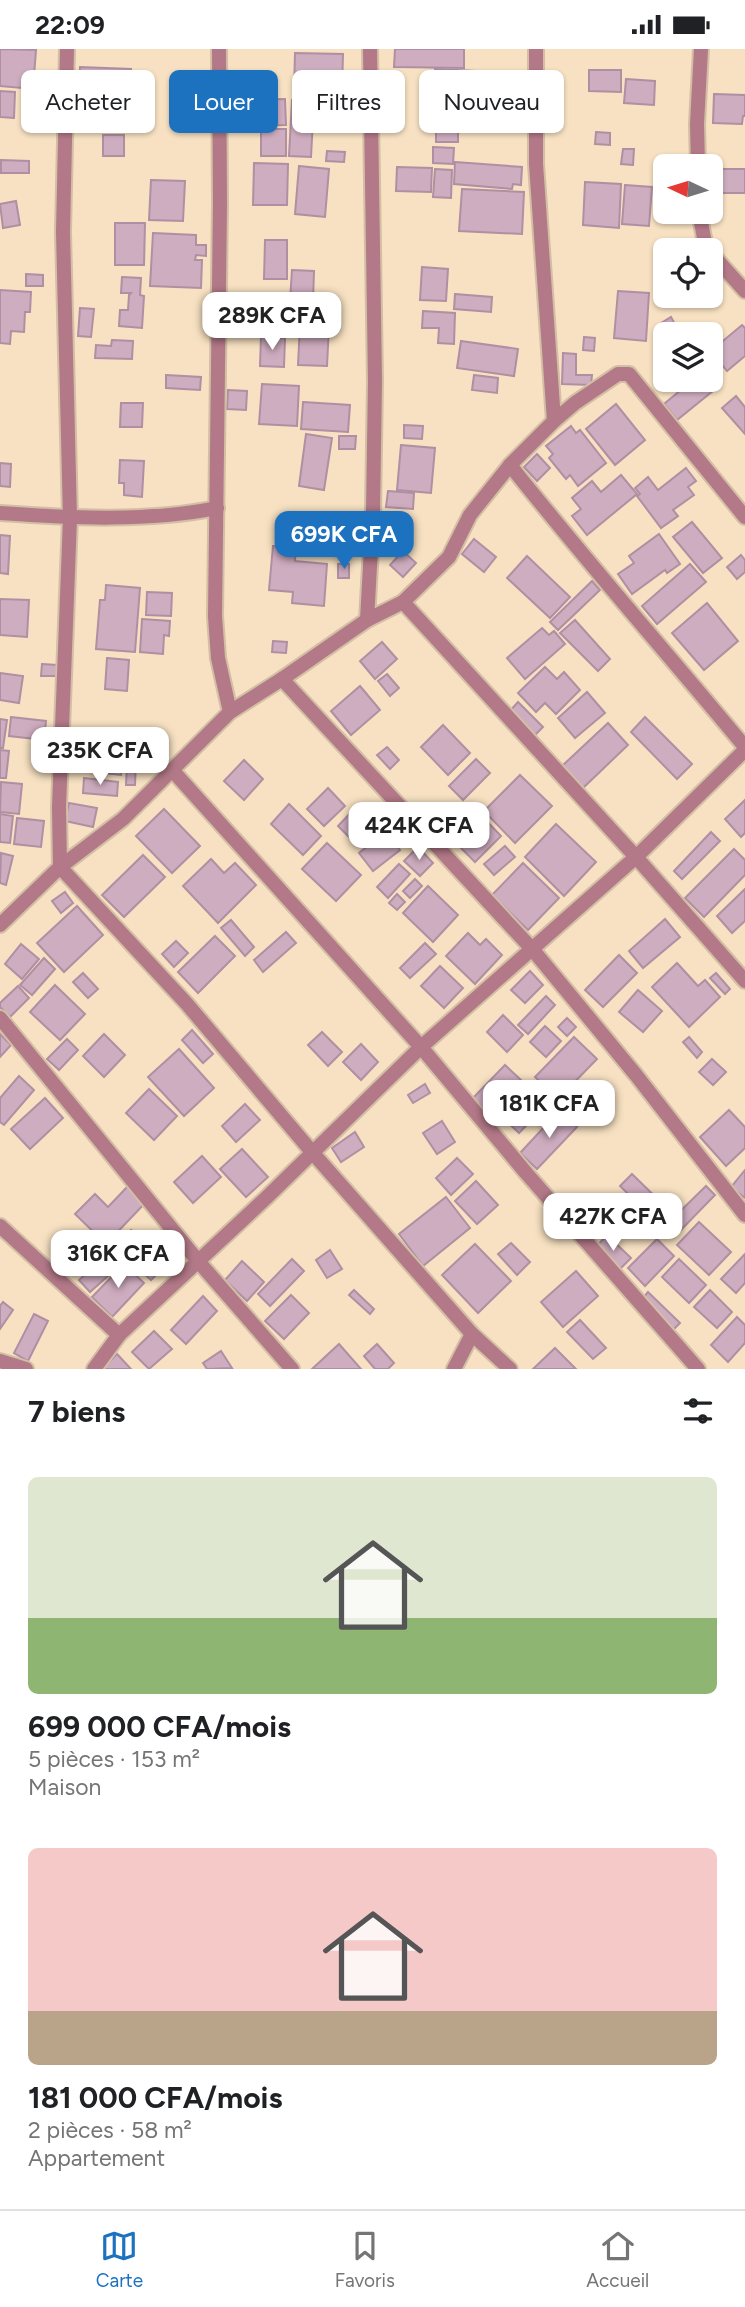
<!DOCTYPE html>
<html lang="fr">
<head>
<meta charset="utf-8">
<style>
	:root { --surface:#fff; --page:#f6f6f6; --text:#202124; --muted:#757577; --line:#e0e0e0; --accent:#1c72bf }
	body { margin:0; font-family:Figtree,sans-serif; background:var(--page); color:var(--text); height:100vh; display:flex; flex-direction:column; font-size:26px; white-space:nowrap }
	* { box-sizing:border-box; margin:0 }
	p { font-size:23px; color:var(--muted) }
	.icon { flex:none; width:38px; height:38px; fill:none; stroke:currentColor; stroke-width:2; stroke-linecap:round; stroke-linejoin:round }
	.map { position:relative; height:1320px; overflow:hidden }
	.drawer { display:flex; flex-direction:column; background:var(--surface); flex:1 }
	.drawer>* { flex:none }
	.hud { position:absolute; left:21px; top:21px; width:704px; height:63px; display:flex; gap:14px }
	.needle { width:46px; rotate:274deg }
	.buttons { position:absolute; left:653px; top:105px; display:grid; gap:14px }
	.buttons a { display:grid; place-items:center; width:70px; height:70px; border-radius:10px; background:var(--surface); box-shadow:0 2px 5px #0004; font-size:35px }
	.price { position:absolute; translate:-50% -60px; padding:0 16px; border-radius:14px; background:#fff; color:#222; font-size:23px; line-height:46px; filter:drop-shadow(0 2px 4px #0008) }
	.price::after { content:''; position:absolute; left:50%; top:42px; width:21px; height:16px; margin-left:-10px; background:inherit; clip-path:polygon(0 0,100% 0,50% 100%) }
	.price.on { background:var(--accent); color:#fff }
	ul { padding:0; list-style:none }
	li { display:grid; align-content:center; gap:14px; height:371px; padding:0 28px }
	li span { display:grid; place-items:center; height:217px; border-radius:10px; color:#555 }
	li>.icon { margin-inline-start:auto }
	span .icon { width:126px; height:126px; fill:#fffc; stroke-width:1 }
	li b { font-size:30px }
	h2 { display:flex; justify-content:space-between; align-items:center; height:84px; padding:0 28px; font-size:30px }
	.pill { padding:0 24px; border-radius:10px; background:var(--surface); box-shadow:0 2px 5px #0004; font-size:24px; line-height:63px }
	.pill.on { background:var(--accent); color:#fff }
	.status { display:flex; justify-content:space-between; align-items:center; height:49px; padding:0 35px; background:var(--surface); direction:ltr }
	.status svg { height:19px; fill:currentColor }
	.tabs { display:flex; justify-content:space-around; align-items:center; height:98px; border-top:2px solid var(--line); background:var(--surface); font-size:19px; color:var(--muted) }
	.tabs a { display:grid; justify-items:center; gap:4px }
	.tabs .on { color:var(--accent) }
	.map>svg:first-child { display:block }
	.building { fill:#cfadc0; stroke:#b08fa2; stroke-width:2 }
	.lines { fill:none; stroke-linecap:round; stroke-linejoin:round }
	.minor-casing { stroke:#d2bfa4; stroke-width:18 }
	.minor { stroke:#b37988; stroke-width:14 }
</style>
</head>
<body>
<div class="status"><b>22:09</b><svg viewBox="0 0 49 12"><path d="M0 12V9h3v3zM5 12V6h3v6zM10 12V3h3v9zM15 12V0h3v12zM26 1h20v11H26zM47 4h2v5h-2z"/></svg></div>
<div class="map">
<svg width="745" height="1320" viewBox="0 0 745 1320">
	<rect width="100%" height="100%" fill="#f7e1c2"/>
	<g class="building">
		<polygon points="0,0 36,1 33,40 0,37"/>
		<polygon points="395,0 464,0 464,19 394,18"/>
		<polygon points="295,4 343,5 342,41 294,40"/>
		<polygon points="80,18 131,20 131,42 79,40"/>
		<polygon points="435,20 496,23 495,48 434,46"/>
		<polygon points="589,21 621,21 621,43 589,42"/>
		<polygon points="208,29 208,45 176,46 175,30"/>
		<polygon points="626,30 655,32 654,56 624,54"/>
		<polygon points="0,42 15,43 14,69 0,68"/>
		<polygon points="714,45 745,46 745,67 743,67 742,75 713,74"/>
		<polygon points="326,48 351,50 349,74 324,72"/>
		<polygon points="285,50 286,76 239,77 238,51"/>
		<polygon points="292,51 314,52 311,108 289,107"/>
		<polygon points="429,54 458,54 458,93 436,93 436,67 429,67"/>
		<rect x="261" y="80" width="25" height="27"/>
		<polygon points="596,83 610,84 610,96 595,95"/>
		<rect x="103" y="86" width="21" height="21"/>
		<polygon points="433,98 454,99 453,115 433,114"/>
		<polygon points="623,100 634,100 633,116 621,115"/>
		<polygon points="327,102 345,103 344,113 326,112"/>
		<polygon points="1,111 29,112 29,124 1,124"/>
		<polygon points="455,113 522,118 521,136 513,135 512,140 454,135"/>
		<polygon points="254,114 288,115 287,156 253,156"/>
		<polygon points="299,117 329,120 325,168 295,165"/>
		<polygon points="397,118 432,119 431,143 396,142"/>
		<polygon points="435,120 452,121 451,149 433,148"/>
		<rect x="717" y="120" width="28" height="24"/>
		<polygon points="151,131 185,132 183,172 149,171"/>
		<polygon points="585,133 621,135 619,179 583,176"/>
		<polygon points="625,136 652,138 649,177 622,175"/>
		<polygon points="462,140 524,143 522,185 459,182"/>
		<polygon points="16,152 20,176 3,179 0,155"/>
		<polygon points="115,174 145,174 144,216 115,216"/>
		<polygon points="153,184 196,186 196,196 206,196 206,207 196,206 195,211 202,211 201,239 150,237"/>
		<polygon points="265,191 287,191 287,230 264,230"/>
		<polygon points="422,218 448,220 446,252 420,251"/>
		<polygon points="292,221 314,222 313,253 290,252"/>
		<polygon points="26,225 43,226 43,237 26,237"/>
		<polygon points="122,228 141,229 140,246 144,247 142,279 119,277 120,261 128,261 129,246 131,244 121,244"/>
		<polygon points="0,241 31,243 30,263 25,263 24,283 11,282 10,295 0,294"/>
		<polygon points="618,242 649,244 646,292 614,289"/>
		<polygon points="455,245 492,248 491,263 454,260"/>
		<polygon points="80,259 94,260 91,288 78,287"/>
		<polygon points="423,262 455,264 454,295 438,294 439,279 422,279"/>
		<polygon points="671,268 676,277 663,284 658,276"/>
		<polygon points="300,276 329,277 327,317 298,316"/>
		<polygon points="742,276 745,279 745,307 727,322 711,302"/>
		<polygon points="261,288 285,289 284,318 260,317"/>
		<polygon points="584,288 595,289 594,302 583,301"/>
		<polygon points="112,291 133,292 132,310 95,309 96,296 111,297"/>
		<polygon points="461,292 518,300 514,327 457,319"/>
		<polygon points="563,304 576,305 576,326 592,326 591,336 562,335"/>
		<polygon points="166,326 201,328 200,341 166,339"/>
		<polygon points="474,326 498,329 497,344 472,341"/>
		<polygon points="693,331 706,331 714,341 677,371 664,355"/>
		<polygon points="262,335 299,337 297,377 259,375"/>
		<polygon points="228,341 247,342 246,361 227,360"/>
		<polygon points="736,347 745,358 745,385 722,359"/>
		<polygon points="303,353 350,356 348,383 301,380"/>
		<polygon points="121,354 143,354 142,378 120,378"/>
		<polygon points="616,355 645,391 615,416 586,380"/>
		<polygon points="404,376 423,377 422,390 404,389"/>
		<polygon points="571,377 576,384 580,381 606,414 578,437 570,426 566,430 549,409 553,405 546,397"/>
		<polygon points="306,385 332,389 324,441 299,437"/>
		<polygon points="339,387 356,387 355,400 339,400"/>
		<polygon points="401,396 435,399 431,444 397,441"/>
		<polygon points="537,405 550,419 537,432 524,418"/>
		<polygon points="120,411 144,412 142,448 124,446 124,434 119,434"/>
		<polygon points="0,414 11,415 10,438 0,437"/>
		<polygon points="686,419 696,432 688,438 694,446 673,461 678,467 661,479 637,447 640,445 635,439 648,428 658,441"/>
		<polygon points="621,426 637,445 587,486 572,467 581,460 572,449 592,432 601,443"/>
		<polygon points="388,442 414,444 413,460 386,458"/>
		<polygon points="692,473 722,509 703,524 673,488"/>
		<polygon points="659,485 680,515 667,524 665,521 632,545 618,525 634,514 629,507"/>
		<polygon points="0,486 10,487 8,525 0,524"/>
		<polygon points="474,490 496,508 484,523 462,505"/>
		<rect x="299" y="493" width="16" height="14"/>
		<polygon points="273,497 296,498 295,512 327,515 324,557 292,554 293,543 269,541"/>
		<polygon points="403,502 416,514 403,528 390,516"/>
		<polygon points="741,506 745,511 745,523 737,530 727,518"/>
		<polygon points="527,507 570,548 550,569 507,529"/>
		<rect x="338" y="515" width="11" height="14"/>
		<polygon points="690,515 706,533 657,575 642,557"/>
		<polygon points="592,532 600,541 558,581 550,573"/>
		<polygon points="106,536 140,539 135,603 96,600 100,551 105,551"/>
		<polygon points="147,543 172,544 171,567 146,566"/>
		<polygon points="0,550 29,551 27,588 0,586"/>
		<polygon points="707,554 738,592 704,621 672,584"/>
		<polygon points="142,570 170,572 169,587 164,586 163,605 140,603"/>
		<polygon points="575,571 610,610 598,622 560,584"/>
		<polygon points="542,579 549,586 554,582 565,595 525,630 507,609"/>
		<polygon points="273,592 287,593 286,604 272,603"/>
		<polygon points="382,593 397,610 375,630 360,612"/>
		<polygon points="107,609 129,611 127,642 105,640"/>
		<polygon points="42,615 57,616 56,627 41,627"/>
		<polygon points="545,618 557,630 564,623 580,641 556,665 545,654 536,663 518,644"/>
		<polygon points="0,624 23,627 19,654 0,651"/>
		<polygon points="387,625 399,639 390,647 378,632"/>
		<polygon points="360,637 380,661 351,686 331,662"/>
		<polygon points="587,643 605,664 575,689 558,669"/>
		<polygon points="518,653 543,678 533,688 509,663"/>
		<polygon points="11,668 46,672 44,691 9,687"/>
		<polygon points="645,668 692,715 677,730 631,683"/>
		<polygon points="0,670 7,671 3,699 0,699"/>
		<polygon points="608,674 628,696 583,739 562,717"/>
		<polygon points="443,676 470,704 448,726 421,698"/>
		<polygon points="132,683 150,684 149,697 145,696 144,708 130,706"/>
		<polygon points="122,684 124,709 111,710 109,685"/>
		<polygon points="387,698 399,711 390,720 377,706"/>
		<polygon points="0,701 9,702 6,729 0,729"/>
		<polygon points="476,710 490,724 463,751 449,737"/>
		<polygon points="244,711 263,730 244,751 224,732"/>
		<polygon points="127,713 136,713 135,736 126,736"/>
		<polygon points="95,714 122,717 121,726 94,723"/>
		<polygon points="520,726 552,757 515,794 484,762"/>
		<polygon points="84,729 118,733 117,747 83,744"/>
		<polygon points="1,733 22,735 19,765 0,763"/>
		<polygon points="328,739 345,757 324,777 307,760"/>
		<polygon points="745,751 745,784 741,788 725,770"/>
		<polygon points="69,754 97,759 93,778 65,772"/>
		<polygon points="289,755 321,787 303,806 271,775"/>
		<polygon points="359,755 376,772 355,794 338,777"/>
		<polygon points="164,760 200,797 172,824 136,787"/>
		<polygon points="476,761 501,787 475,813 449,787"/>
		<polygon points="0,765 13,767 10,794 0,793"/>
		<polygon points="17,769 44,772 41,798 14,795"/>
		<polygon points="556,775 596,813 564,847 525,808"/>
		<polygon points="386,783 400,801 373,822 359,804"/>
		<polygon points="711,783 720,792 682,830 674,822"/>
		<polygon points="327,794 361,826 336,852 302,820"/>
		<polygon points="505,797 515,808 494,826 484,815"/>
		<polygon points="418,798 433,814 420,827 404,812"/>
		<polygon points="734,800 745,811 745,826 704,868 685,849"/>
		<polygon points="1,804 13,807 6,836 0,834"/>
		<polygon points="143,806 165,828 124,868 102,846"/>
		<polygon points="211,810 224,824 235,814 256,836 218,874 183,837"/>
		<polygon points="523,814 559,849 528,881 492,846"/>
		<polygon points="399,815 410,825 388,849 377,838"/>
		<polygon points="415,830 422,837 410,849 403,842"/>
		<polygon points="428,837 458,866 433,893 403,864"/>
		<polygon points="745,840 745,872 732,884 717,867"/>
		<polygon points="65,843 73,854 61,864 52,852"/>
		<polygon points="397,845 405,853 397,861 389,854"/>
		<polygon points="77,857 103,886 64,923 37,894"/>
		<polygon points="665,870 680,888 643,919 629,902"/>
		<polygon points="231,871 254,898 245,907 221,879"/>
		<polygon points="286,883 296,894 263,923 254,911"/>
		<polygon points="468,884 480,896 486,890 502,906 475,935 446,907"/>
		<polygon points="215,887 235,907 198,944 178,923"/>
		<polygon points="176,892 188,904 174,918 162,905"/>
		<polygon points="425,894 436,905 410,929 400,919"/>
		<polygon points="21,895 39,910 22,930 5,915"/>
		<polygon points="619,906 637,924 603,958 585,941"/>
		<polygon points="44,909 55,920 32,946 20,936"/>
		<polygon points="677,914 698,937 705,931 720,948 689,978 652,938"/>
		<polygon points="440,917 463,939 444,959 421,937"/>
		<polygon points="530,922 543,936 525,954 511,941"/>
		<polygon points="83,924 98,940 88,949 73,933"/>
		<polygon points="716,924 730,940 725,945 710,929"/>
		<polygon points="55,936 85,965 60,991 30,963"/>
		<polygon points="18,937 29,949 10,968 0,958 0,954"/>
		<polygon points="638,941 662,962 643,983 619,963"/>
		<polygon points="546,947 555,956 528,985 518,976"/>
		<polygon points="503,966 523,986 507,1003 487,983"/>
		<polygon points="567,969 576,978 567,987 558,978"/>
		<polygon points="545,977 561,992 546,1008 530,993"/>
		<polygon points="192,981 213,1005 203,1014 182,991"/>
		<polygon points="322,983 342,1003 328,1017 308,996"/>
		<polygon points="0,985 11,996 0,1008"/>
		<polygon points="104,985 125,1006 104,1028 83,1007"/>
		<polygon points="574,988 597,1010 558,1050 535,1028"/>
		<polygon points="689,988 702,1003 697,1009 683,993"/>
		<polygon points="67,990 78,1001 59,1021 47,1010"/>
		<polygon points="361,995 378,1013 361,1031 343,1013"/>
		<polygon points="179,1000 214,1039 184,1067 148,1028"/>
		<polygon points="712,1010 726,1023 713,1036 699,1023"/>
		<polygon points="505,1016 521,1031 489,1065 473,1049"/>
		<polygon points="19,1027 34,1041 4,1076 0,1073 0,1049"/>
		<polygon points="534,1032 552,1050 519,1084 500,1066"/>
		<polygon points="425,1035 430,1044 413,1054 408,1046"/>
		<polygon points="149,1040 177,1067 154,1091 126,1064"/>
		<polygon points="45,1049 63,1069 30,1100 11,1080"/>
		<polygon points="245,1055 260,1071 236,1093 222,1077"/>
		<polygon points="560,1061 577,1078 537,1120 520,1104"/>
		<polygon points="729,1061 745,1078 745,1099 726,1117 700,1088"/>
		<polygon points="442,1072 455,1093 437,1105 423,1084"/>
		<polygon points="355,1083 364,1098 341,1113 332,1099"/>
		<polygon points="242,1100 268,1128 246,1148 220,1120"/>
		<polygon points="202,1107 221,1128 193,1154 174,1133"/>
		<polygon points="457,1109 473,1125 451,1146 436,1129"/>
		<polygon points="745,1121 745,1149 731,1138"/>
		<polygon points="632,1125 670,1162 658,1174 620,1137"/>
		<polygon points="476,1132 498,1156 477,1175 455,1152"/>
		<polygon points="129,1136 147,1152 106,1195 75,1165 95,1145 108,1158"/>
		<polygon points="706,1137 715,1146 674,1188 664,1178"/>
		<polygon points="446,1148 470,1179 423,1217 399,1185"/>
		<polygon points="699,1173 731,1203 709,1226 677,1196"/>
		<polygon points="131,1181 149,1198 135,1213 117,1196"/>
		<polygon points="607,1186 631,1209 618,1222 595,1199"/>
		<polygon points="657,1190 674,1207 645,1237 628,1219"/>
		<polygon points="511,1194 530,1213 517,1226 498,1205"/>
		<polygon points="475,1195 511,1232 478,1264 442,1226"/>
		<polygon points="160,1197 173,1209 151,1231 139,1220"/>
		<polygon points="330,1201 342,1220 327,1229 316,1211"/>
		<polygon points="745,1205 745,1234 736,1244 721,1230"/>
		<polygon points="292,1210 304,1222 270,1257 258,1245"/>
		<polygon points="679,1210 706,1236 689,1254 662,1228"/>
		<polygon points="242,1212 264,1233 247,1252 225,1231"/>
		<polygon points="97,1215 108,1227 90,1243 79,1231"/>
		<polygon points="124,1215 144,1234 112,1268 92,1248"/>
		<polygon points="576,1222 598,1247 563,1278 541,1253"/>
		<polygon points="354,1241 374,1260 370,1265 349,1246"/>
		<polygon points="710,1241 732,1263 717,1279 694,1258"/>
		<polygon points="648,1243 680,1274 673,1281 642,1250"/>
		<polygon points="291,1246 309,1264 284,1290 265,1272"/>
		<polygon points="203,1247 217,1262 186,1295 171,1281"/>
		<polygon points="3,1253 13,1261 0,1280 0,1257"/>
		<polygon points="34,1265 48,1272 28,1312 14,1304"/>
		<polygon points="737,1268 745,1276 745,1294 728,1313 711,1296"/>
		<polygon points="580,1271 606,1299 593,1310 567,1283"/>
		<polygon points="154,1282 172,1300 149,1320 132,1303"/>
		<polygon points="339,1295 361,1320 312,1320"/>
		<polygon points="377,1295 394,1314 388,1320 375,1320 364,1307"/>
		<polygon points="555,1299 576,1320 533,1320"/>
		<polygon points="221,1302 232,1319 207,1320 203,1314"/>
		<polygon points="117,1305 131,1320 101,1320"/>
	</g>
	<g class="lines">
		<g class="minor-casing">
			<g id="minor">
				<polyline points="67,0 63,183 70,469 59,758 60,818 187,955 312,1103 472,1285 510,1320"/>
				<polyline points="219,0 220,154 215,567 218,609 230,663"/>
				<polyline points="536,0 536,115 554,372"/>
				<polyline points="698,117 697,75 701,0"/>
				<polyline points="699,163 705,194 709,201"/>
				<polyline points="710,203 745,242"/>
				<path d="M510,416C586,512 667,604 745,698"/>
				<path d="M0,464C70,469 148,473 217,459"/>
				<polyline points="403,553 636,808 745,932"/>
				<polyline points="367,571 373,463 375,332 370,0"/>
				<polyline points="282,630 533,901 636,1026 745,1166"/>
				<polyline points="173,722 421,998 527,1125 698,1320"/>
				<polyline points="0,876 60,818 123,770 230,663 282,630 367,571 403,553 449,508 470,466 510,416 554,372 575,354 618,325 629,325 745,468"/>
				<polyline points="0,969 198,1212 292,1320"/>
				<polyline points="0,1177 119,1286"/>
				<polyline points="0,1312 26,1320"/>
				<polyline points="94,1320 119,1286 266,1149 421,998 636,808 745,701"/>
				<polyline points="454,1320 472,1285"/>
			</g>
		</g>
		<use href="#minor" class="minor"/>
	</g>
</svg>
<div class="buttons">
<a><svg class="needle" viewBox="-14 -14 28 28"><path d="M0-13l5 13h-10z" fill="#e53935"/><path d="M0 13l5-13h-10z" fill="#757577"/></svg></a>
<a><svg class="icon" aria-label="locate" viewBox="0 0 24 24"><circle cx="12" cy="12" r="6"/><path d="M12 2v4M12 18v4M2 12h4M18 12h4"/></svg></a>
<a><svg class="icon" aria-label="layers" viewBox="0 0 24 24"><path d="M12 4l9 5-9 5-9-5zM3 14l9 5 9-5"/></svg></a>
</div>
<b class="price" style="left:272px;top:303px">289K CFA</b>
<b class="price on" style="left:344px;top:522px">699K CFA</b>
<b class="price" style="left:100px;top:738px">235K CFA</b>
<b class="price" style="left:419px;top:813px">424K CFA</b>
<b class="price" style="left:549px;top:1091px">181K CFA</b>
<b class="price" style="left:613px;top:1204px">427K CFA</b>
<b class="price" style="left:118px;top:1241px">316K CFA</b>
<div class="hud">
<a class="pill">Acheter</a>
<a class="pill on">Louer</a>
<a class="pill">Filtres</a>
<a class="pill">Nouveau</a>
</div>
</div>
<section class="drawer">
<h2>7 biens<svg class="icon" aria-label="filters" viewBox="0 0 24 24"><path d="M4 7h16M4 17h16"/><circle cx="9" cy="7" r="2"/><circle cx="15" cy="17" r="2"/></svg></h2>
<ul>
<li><span style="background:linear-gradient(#dfe7d0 65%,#8fb573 0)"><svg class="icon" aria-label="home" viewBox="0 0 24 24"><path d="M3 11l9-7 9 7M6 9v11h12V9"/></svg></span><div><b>699 000 CFA/mois</b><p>5 pièces · 153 m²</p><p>Maison</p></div></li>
<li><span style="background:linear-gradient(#f6c9c9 75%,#b9a48a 0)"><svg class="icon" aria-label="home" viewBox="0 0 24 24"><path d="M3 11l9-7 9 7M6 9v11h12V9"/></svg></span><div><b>181 000 CFA/mois</b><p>2 pièces · 58 m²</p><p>Appartement</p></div></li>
</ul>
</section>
<nav class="tabs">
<a class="on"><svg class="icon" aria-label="map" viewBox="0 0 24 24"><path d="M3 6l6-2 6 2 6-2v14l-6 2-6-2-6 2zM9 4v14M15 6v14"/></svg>Carte</a>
<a><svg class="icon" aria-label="saved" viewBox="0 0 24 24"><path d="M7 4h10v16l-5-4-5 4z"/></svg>Favoris</a>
<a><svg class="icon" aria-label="home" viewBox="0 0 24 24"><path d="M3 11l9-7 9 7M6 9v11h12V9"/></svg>Accueil</a>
</nav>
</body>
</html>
